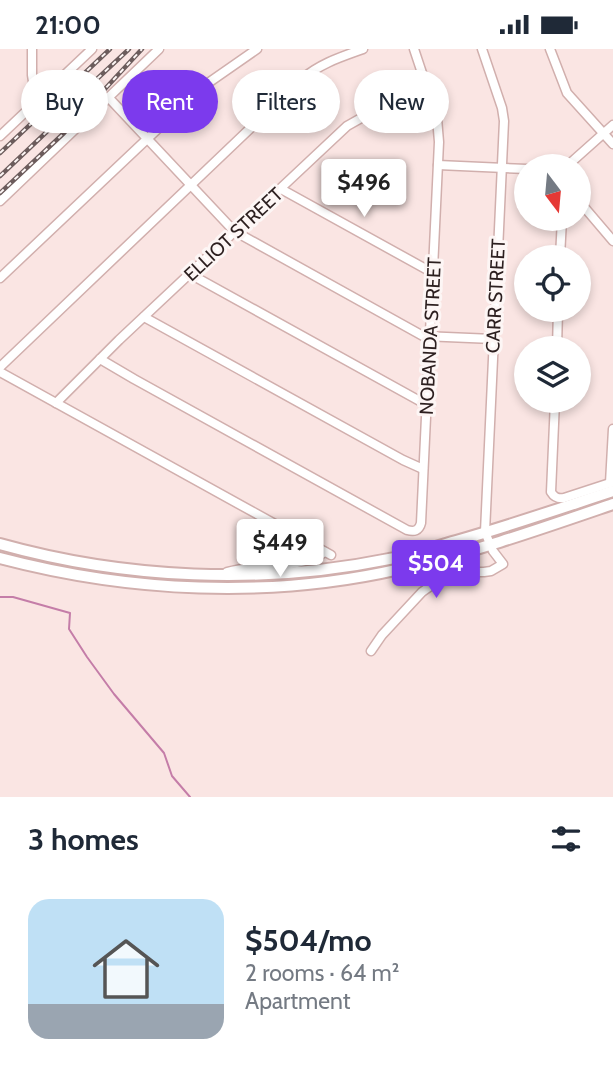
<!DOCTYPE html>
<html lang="en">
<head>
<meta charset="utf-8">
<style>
	:root { --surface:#fff; --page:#f6f6f7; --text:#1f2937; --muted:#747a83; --line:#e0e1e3; --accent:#7c3aed }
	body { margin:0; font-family:Cabin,sans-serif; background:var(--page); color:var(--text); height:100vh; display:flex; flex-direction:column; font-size:26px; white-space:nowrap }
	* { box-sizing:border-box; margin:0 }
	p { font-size:23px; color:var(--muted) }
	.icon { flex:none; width:38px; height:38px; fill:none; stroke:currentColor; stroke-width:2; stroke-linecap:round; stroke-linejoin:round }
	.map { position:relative; height:748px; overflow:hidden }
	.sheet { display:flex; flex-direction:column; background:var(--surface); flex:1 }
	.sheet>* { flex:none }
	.banner { position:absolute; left:21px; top:21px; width:572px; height:63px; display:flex; gap:14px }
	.needle { width:46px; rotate:164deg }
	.controls { position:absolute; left:514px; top:105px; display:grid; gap:14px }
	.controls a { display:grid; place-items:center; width:77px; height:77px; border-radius:50%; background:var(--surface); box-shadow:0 4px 10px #0003; font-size:35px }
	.price { position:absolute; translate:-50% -60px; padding:0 16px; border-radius:7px; background:#fff; color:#222; font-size:23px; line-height:46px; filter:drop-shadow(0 2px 4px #0008) }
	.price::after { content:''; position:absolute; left:50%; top:42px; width:21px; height:16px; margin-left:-10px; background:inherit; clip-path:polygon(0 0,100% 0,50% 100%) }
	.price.current { background:var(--accent); color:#fff }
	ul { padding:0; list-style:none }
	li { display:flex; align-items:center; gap:21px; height:175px; padding:0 28px }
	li+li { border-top:2px solid var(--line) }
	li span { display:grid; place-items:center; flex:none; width:196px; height:140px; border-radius:21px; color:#555 }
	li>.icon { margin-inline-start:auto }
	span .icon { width:84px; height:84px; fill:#fffc; stroke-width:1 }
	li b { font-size:30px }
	h2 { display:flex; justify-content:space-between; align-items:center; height:84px; padding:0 28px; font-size:30px }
	.pill { padding:0 24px; border-radius:32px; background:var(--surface); box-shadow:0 4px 10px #0003; font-size:24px; line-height:63px }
	.pill.current { background:var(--accent); color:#fff }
	.status { display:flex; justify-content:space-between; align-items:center; height:49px; padding:0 35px; background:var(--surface); direction:ltr }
	.status svg { height:19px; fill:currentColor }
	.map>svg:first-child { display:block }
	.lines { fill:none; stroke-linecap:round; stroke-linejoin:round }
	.stream { stroke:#c47da8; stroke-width:2 }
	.minor-casing { stroke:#d1afad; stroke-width:11 }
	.secondary-casing { stroke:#d1afad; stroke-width:14 }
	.minor { stroke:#fff; stroke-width:8 }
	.secondary { stroke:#fff; stroke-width:10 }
	.rail-casing { stroke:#6c5c5c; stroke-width:4.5 }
	.rail { stroke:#fdf6f5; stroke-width:2; stroke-dasharray:5; stroke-linecap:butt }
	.labels { text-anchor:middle; stroke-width:6; stroke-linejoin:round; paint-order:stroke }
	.street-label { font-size:19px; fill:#2c1f1f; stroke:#fdf6f5 }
</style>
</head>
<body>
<div class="status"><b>21:00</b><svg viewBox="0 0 49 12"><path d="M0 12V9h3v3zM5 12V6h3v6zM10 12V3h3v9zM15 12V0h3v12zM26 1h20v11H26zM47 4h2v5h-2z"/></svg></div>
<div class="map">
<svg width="613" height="748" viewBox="0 0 613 748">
	<rect width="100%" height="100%" fill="#fae5e3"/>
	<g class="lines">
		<polyline class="stream" points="0,548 13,548 70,564 69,580 87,608 114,645 164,704 172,727 190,748"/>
		<g class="minor-casing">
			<g id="minor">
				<polyline points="32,0 32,26 36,52"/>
				<polyline points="550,0 567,44 613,95"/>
				<polyline points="109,49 234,182 423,287 493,290"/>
				<polyline points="0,87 92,0"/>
				<polyline points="438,116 527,120"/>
				<polyline points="567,117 613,76"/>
				<polyline points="281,140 433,224"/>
				<polyline points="0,152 159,0"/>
				<polyline points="579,152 613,192"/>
				<polyline points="560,208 562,170"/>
				<polyline points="190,225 427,356"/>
				<polyline points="0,229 201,39 257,0"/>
				<polyline points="144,268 403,411 423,420"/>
				<polyline points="557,299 558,261"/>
				<path d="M100,310L134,330L407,481C414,483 419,482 421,474L439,93L437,69L414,0"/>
				<path d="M0,318L302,30C321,14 341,8 363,0"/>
				<polyline points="0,323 331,506"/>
				<path d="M555,352L551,443C554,448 557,450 564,449L613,433"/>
				<polyline points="56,354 119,291 347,77 363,68 430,44"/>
				<polyline points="610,434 613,380"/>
				<path d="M227,523C258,514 297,522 325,503"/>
				<polyline points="371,602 382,586 422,543 439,531 456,523 484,523 491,522 503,515 493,502 485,483 504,72 502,59 482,0"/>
			</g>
		</g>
		<g class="secondary-casing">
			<g id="secondary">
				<path d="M0,495C125,530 262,536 389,510C412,506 434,498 456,492C509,477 561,459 613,442"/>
				<path d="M0,509C129,543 269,550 400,520C472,504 543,479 613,455"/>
			</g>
		</g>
		<use href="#minor" class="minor"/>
		<use href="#secondary" class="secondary"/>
		<g class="rail-casing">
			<g id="rail">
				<polyline points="83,43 129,0"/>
				<polyline points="0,104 110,0"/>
				<polyline points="0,127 94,38"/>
				<polyline points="0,144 64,84 142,0"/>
			</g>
		</g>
		<use href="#rail" class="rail"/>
	</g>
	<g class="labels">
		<g class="street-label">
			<text transform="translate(233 185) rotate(-43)" y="7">ELLIOT STREET</text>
			<text transform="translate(495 247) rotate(-87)" y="7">CARR STREET</text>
			<text transform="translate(430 287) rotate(-87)" y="7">NOBANDA STREET</text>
		</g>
	</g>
</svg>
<div class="controls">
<a><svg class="needle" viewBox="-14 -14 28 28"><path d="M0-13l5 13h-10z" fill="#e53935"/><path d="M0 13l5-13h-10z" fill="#747a83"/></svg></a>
<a><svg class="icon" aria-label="locate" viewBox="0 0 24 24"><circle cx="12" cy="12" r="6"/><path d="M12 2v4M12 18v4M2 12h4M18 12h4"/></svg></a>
<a><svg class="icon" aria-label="layers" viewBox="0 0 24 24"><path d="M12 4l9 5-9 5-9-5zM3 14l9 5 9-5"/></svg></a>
</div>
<b class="price" style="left:364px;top:170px">$496</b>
<b class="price" style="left:280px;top:530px">$449</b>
<b class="price current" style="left:436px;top:551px">$504</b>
<div class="banner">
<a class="pill">Buy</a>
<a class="pill current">Rent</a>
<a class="pill">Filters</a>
<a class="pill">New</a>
</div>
</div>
<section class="sheet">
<h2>3 homes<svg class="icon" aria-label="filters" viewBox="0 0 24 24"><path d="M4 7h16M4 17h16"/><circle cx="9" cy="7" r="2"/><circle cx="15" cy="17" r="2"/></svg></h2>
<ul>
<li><span style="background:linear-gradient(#bfe0f5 75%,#9aa5b1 0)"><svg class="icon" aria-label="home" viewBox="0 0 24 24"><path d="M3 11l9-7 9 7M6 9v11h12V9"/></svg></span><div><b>$504/mo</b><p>2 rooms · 64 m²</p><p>Apartment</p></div></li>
</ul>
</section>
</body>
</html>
